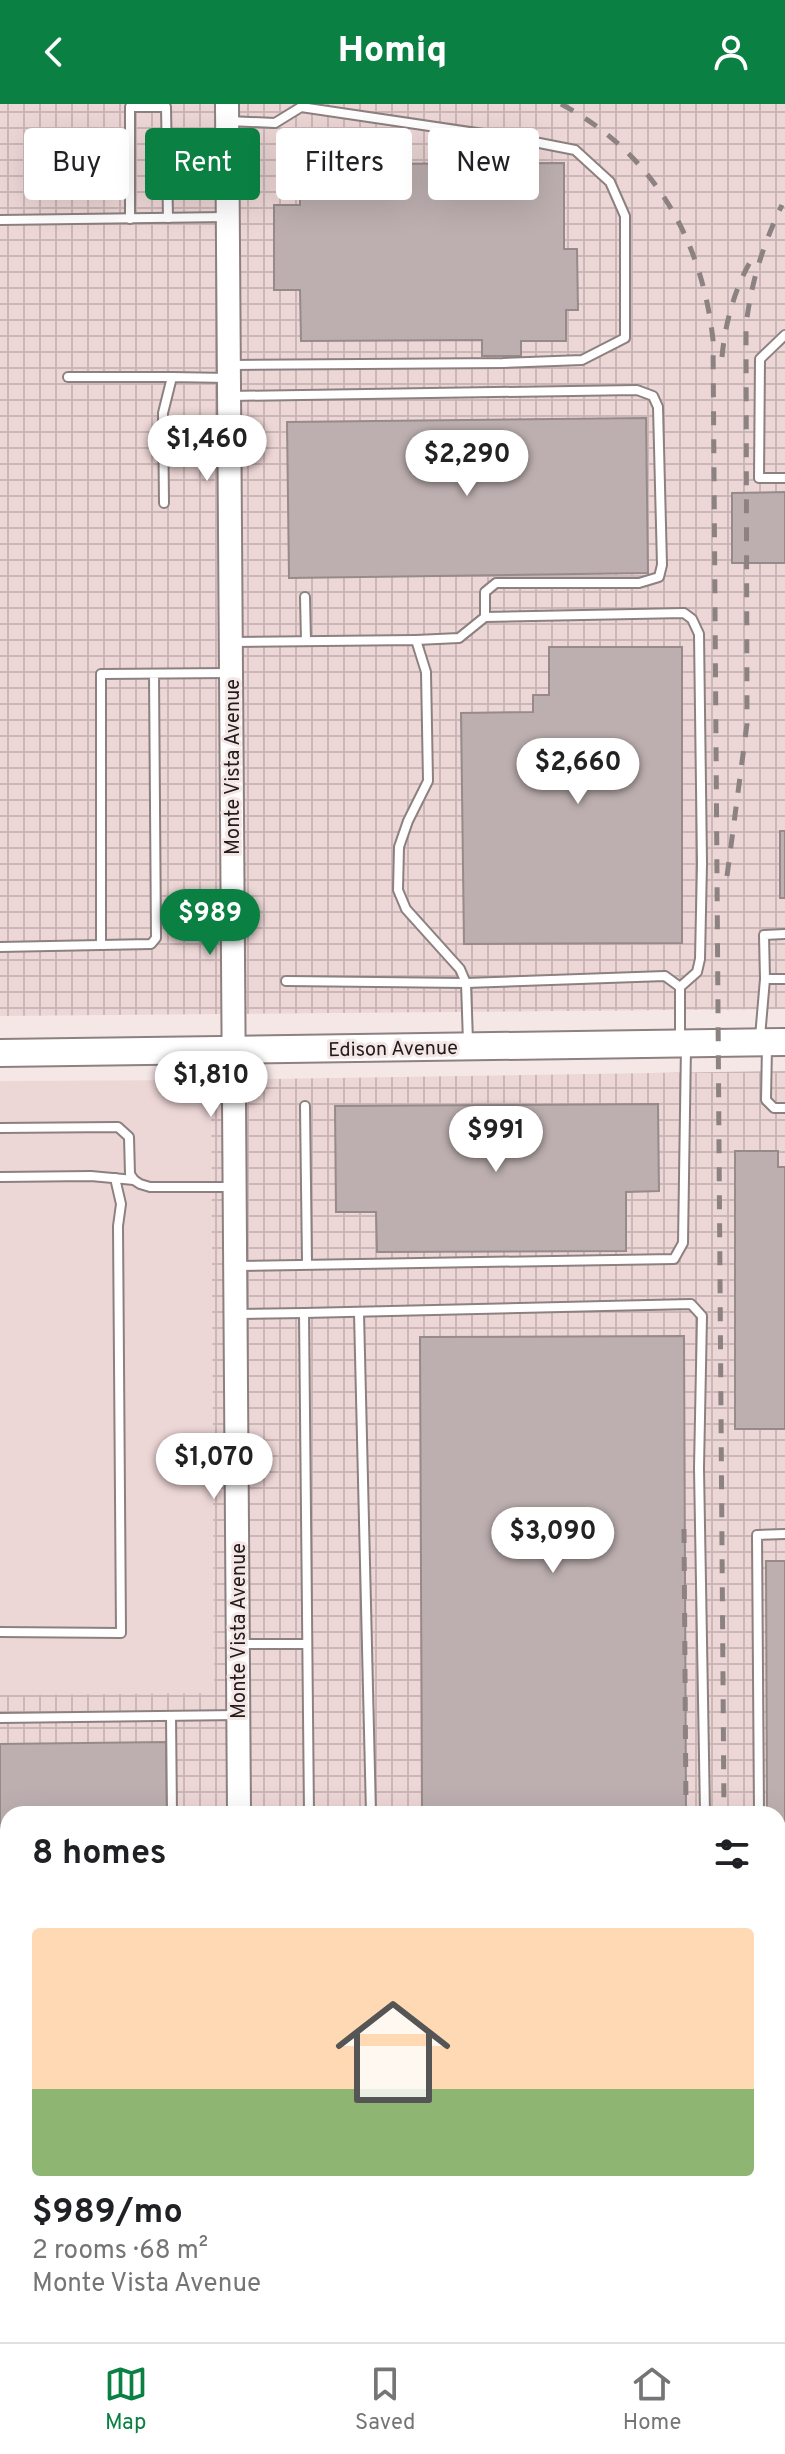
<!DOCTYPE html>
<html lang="en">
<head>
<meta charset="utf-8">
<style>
	:root { --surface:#fff; --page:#f6f6f6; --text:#202124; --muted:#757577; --line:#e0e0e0; --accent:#0b8043 }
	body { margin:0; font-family:Overpass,sans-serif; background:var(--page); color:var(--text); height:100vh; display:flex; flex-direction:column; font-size:30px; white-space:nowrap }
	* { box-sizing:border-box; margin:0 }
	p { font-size:26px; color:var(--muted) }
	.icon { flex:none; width:44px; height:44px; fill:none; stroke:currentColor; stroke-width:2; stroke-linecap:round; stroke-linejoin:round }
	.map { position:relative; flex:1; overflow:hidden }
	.sheet { position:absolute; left:0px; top:1702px; width:786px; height:536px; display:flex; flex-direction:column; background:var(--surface); border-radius:24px 24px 0 0; box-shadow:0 8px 32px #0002 }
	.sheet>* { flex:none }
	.top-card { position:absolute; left:24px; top:24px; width:738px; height:72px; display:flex; gap:16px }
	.price { position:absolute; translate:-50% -68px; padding:0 18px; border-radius:28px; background:#fff; color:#222; font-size:26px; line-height:52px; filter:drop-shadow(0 2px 4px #0008) }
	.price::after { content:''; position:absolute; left:50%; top:48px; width:24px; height:18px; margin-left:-12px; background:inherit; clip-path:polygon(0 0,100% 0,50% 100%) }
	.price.active { background:var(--accent); color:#fff }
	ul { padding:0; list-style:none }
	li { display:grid; align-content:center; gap:16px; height:424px; padding:0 32px }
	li+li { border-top:2px solid var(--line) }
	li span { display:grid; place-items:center; height:248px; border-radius:8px; color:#555 }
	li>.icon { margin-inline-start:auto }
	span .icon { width:144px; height:144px; fill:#fffc; stroke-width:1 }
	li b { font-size:34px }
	h2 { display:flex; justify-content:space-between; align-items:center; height:96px; padding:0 32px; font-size:34px }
	.tag { padding:0 28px; border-radius:8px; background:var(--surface); box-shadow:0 8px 32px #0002; font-size:28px; line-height:72px }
	.tag.active { background:var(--accent); color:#fff }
	header { display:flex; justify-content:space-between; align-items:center; height:104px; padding:0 32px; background:var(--accent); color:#fff; font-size:36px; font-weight:800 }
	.tabs { display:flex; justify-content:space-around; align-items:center; height:112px; border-top:2px solid var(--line); background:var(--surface); font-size:22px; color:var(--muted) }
	.tabs a { display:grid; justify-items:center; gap:4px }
	.tabs .active { color:var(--accent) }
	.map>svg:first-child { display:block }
	.built { fill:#edd6d6 }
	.industrial { fill:url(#industrial-grid); fill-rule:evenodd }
	.building { fill:#bdafaf; stroke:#978a8a; stroke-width:2 }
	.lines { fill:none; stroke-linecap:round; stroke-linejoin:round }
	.lane-casing { stroke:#8d8080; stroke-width:12 }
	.secondary-casing { stroke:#8d8080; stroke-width:26 }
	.primary-casing { stroke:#8d8080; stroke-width:30 }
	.lane { stroke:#fff; stroke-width:8 }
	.secondary { stroke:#fff; stroke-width:22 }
	.primary { stroke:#fff; stroke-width:26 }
	.rail { stroke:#8d8282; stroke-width:5; stroke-dasharray:14 14; stroke-linecap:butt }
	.labels { text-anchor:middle; stroke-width:6; stroke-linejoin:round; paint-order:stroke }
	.street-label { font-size:20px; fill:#221c1c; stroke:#f6e7e7 }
</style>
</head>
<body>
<header><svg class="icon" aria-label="back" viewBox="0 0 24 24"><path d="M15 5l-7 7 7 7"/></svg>Homiq<svg class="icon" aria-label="person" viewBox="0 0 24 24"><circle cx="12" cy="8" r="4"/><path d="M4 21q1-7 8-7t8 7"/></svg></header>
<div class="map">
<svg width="785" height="2238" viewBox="0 0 785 2238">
	<defs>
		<pattern id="industrial-grid" width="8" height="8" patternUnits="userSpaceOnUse" patternTransform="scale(2)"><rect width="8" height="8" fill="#edd6d6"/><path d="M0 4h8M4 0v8" fill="none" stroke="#cbb7b7"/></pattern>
	</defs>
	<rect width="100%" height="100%" fill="#f6e7e7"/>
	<polygon class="built" points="211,976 214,1590 0,1591 0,977"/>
	<g class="industrial">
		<polygon points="0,0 785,0 785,905 0,912"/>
		<path d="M785,967V2238H0V1591L214,1589L211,976ZM8,1710H778V2230H8Z"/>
	</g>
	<g class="building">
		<polygon points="300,38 342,38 342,60 564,59 564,145 577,145 578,206 566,206 566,237 521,237 521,252 482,252 482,236 301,237 300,186 274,186 274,101 300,101"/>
		<polygon points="646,314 648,469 289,474 287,318"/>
		<polygon points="785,388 785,459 732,459 732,389"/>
		<polygon points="549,543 682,543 682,839 464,840 461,609 533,608 533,591 549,591"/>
		<rect x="780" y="727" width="5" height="67"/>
		<polygon points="658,1000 659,1087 626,1088 626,1147 377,1148 376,1108 336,1108 335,1002"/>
		<polygon points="735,1047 778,1047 778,1063 785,1063 785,1325 735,1325"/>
		<polygon points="684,1232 686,1710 422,1710 420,1233"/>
		<polygon points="766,1457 785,1457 785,2106 778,2106 778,1710 767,1710"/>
		<polygon points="166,1638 167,1710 8,1710 8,1869 0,1869 0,1640"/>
		<rect x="0" y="2018" width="8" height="207"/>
		<polygon points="778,2157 785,2157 785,2238 767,2238 767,2230 778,2230"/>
		<rect x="127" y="2230" width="48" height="8"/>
	</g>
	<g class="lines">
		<g class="lane-casing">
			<g id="lane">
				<polyline points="228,17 275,19 301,3 524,36 575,46 610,78 625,112 625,234 582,256 503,259 231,261"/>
				<polyline points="130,115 130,3 166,3 168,114"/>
				<polyline points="0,116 227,113"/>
				<polyline points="785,231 760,255 759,374 785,374"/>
				<polyline points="68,273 172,273"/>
				<polyline points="230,292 637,286 653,292 658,303 662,461 659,473 639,479 496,479 485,488 485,513"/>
				<polyline points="164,399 163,309 172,273 228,274"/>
				<polyline points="305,493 306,537"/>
				<polyline points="416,536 459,534 485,513 684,509 692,515 699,530 702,759 700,855 697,868 680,883"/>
				<polyline points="232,538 416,536 426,568 428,677 408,717 399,743 398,786 406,805 460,865 466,879 468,938"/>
				<polyline points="154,570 156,834 151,840 101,841 101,570 230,569"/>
				<polyline points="0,843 101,841"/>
				<polyline points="765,875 785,875"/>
				<polyline points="286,877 466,879 665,872 680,883 680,936"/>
				<polyline points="760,933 765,875 764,831 785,830"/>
				<polyline points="767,942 766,996 774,1004 785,1004"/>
				<polyline points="305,1002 307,1160"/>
				<polyline points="0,1024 118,1023 129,1033 130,1070 134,1076"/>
				<polyline points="0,1073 91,1072 134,1076 140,1080 150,1083 234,1083"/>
				<polyline points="236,1162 674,1155 683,1139 686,942"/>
				<polyline points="359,1209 371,1710"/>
				<polyline points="236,1210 304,1209"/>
				<polyline points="0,1528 121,1529 118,1122 121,1100 115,1074"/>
				<polyline points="239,1540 307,1540"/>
				<polyline points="171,1612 172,1710"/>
				<polyline points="0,1614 238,1611"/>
				<polyline points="309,1710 304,1209 691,1200 702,1212 699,1364 705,1710"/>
				<polyline points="759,1710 757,1431 785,1430"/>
				<polyline points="0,1892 8,1892"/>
				<polyline points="0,1944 8,1944"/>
				<polyline points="778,2123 785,2123"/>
			</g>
		</g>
		<g class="secondary-casing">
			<g id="secondary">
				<polyline points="227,0 239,1710"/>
				<polyline points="243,2230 243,2238"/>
			</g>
		</g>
		<g class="primary-casing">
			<polyline id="primary" points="0,949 785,938"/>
		</g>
		<use href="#lane" class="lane"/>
		<use href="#secondary" class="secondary"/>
		<use href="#primary" class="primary"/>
		<g class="rail">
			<path d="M561,0C653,49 702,135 713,236L724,1710"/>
			<path d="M722,253C725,220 734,187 750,158"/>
			<path d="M727,772L747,620L746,222C751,178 763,141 782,101"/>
			<polyline points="684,1425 686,1710"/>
			<polyline points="728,2230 728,2238"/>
			<polyline points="753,2230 754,2238"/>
		</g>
	</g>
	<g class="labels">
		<g class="street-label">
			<text transform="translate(232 663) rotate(-90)" y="7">Monte Vista Avenue</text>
			<text transform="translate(393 944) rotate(-1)" y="7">Edison Avenue</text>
			<text transform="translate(238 1527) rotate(-90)" y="7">Monte Vista Avenue</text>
		</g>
	</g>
</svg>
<b class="price" style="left:207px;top:379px">$1,460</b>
<b class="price" style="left:467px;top:394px">$2,290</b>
<b class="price" style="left:578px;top:702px">$2,660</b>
<b class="price active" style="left:210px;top:853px">$989</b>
<b class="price" style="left:211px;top:1015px">$1,810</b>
<b class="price" style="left:496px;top:1070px">$991</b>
<b class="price" style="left:214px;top:1397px">$1,070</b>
<b class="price" style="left:553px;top:1471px">$3,090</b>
<div class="top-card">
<a class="tag">Buy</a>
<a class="tag active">Rent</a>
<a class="tag">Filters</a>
<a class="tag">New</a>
</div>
<section class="sheet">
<h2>8 homes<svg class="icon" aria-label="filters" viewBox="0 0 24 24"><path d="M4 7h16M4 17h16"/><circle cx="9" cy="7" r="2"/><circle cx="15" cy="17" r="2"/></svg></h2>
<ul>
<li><span style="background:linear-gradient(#ffd9b3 65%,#8fb573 0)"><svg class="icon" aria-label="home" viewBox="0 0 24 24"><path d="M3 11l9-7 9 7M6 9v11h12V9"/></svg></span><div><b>$989/mo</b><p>2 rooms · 68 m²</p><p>Monte Vista Avenue</p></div></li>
</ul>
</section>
</div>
<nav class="tabs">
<a class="active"><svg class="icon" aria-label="map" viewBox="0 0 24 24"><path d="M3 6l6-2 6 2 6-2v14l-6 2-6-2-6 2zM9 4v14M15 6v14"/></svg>Map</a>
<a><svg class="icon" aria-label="saved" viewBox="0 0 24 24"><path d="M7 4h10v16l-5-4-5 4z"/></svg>Saved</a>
<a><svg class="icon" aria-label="home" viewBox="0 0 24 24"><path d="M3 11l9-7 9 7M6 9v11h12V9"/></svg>Home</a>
</nav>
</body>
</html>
